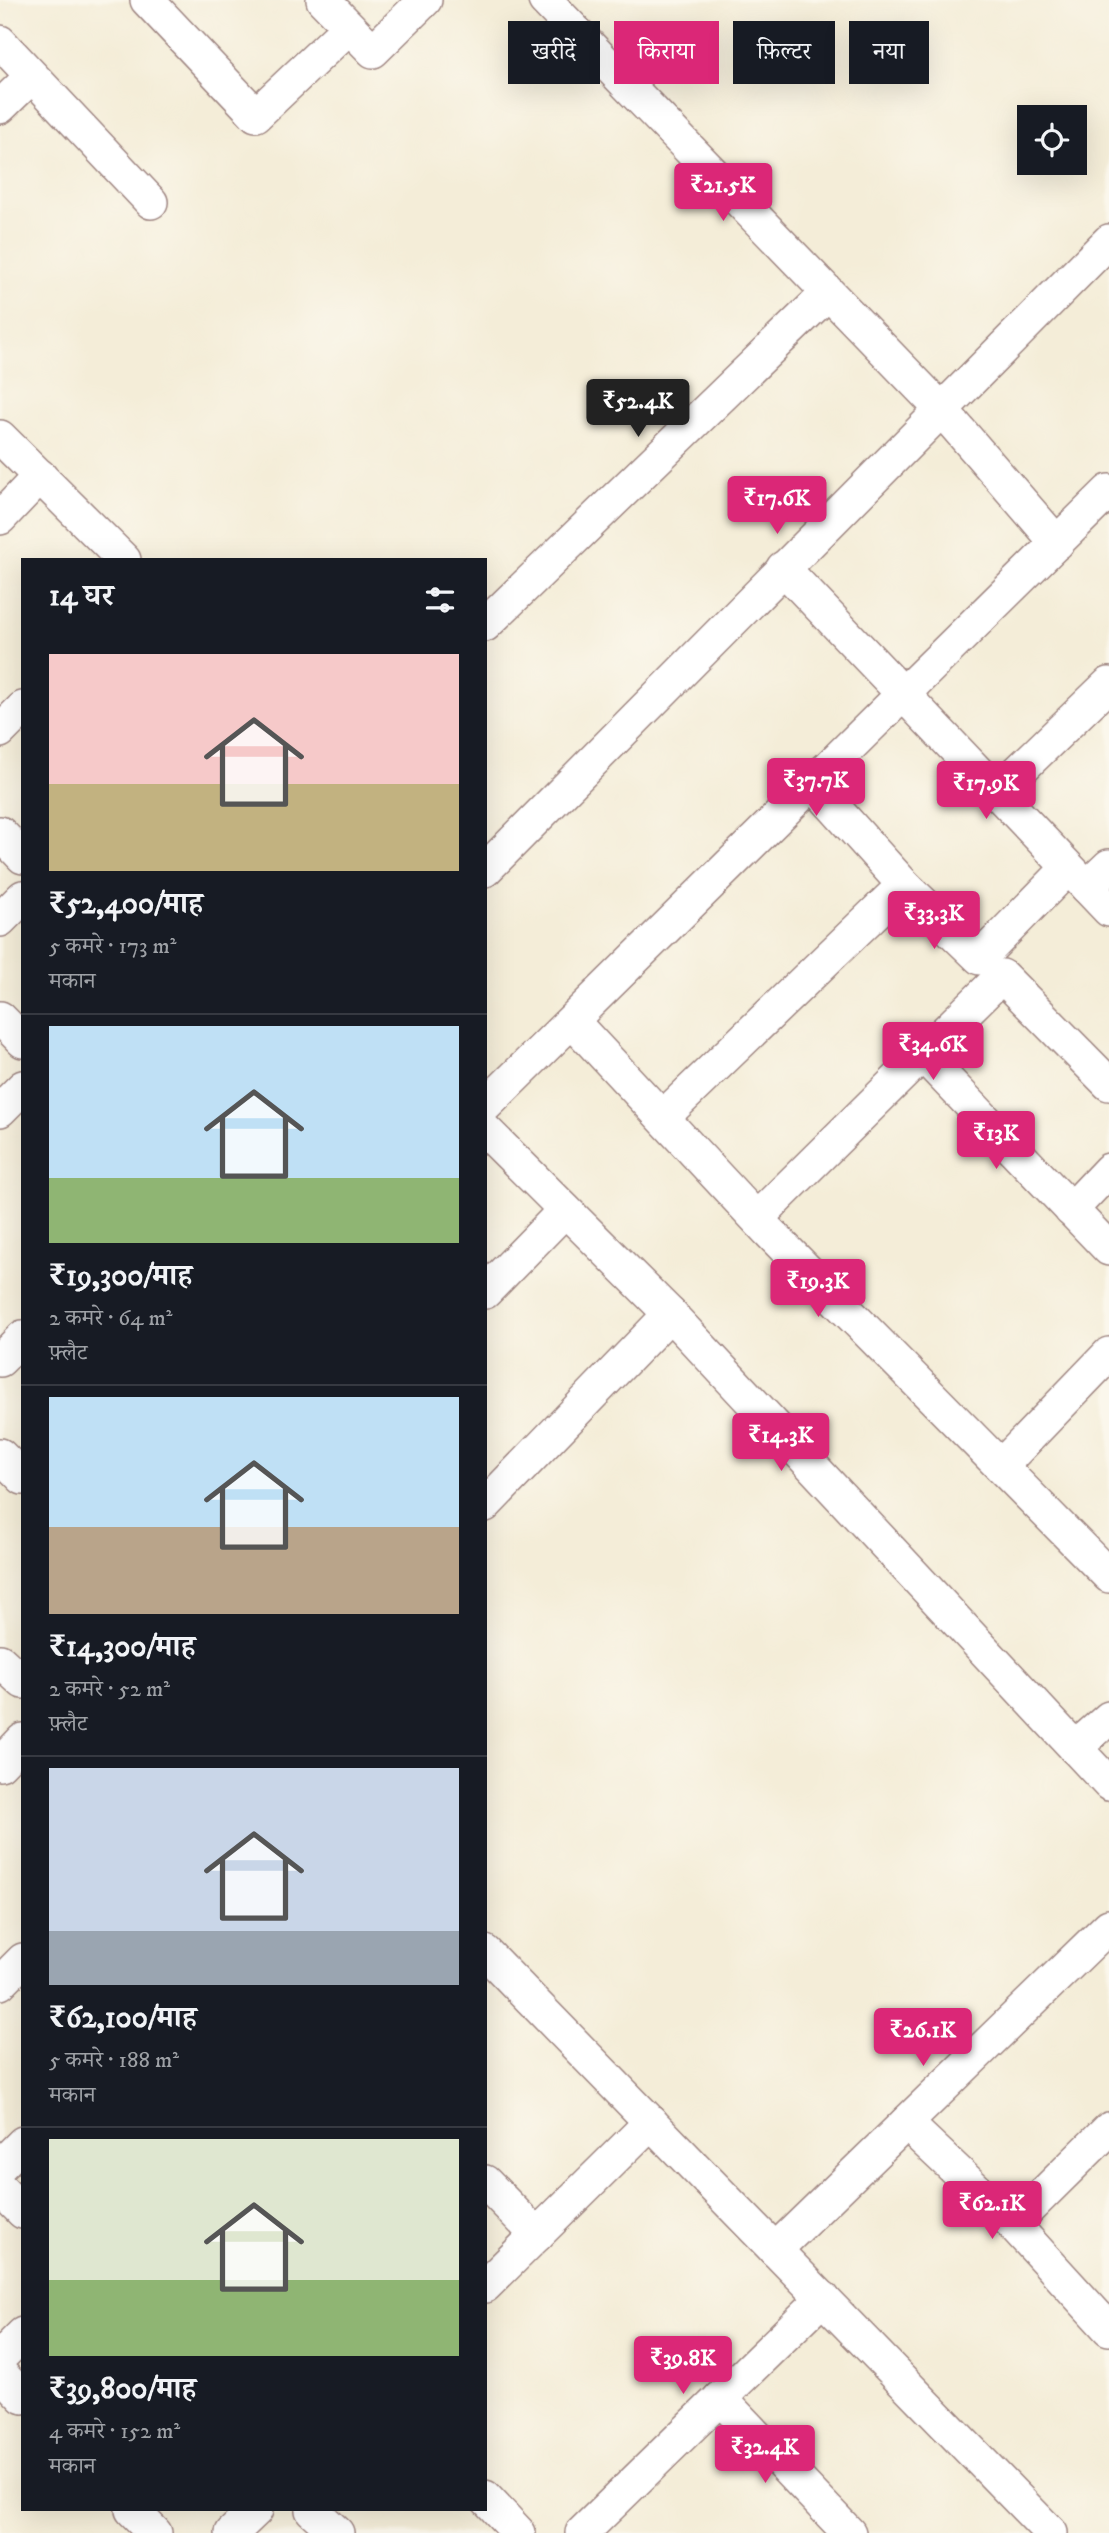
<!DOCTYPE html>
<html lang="hi">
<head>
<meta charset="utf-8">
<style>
	:root { --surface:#171b24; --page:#20242c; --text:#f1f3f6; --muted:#9ea1a6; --line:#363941; --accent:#db2777 }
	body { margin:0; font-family:"IM FELL DW Pica","Noto Serif Devanagari",serif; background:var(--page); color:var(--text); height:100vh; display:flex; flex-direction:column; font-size:26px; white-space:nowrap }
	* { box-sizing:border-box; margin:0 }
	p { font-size:23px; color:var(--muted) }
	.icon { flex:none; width:38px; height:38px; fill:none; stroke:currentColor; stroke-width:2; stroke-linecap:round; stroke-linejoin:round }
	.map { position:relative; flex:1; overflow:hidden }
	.details { position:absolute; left:21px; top:558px; width:466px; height:1953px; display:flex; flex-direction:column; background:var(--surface); border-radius:0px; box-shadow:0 7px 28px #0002 }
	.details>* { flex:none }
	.guide { position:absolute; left:508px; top:21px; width:495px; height:63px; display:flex; gap:14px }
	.buttons { position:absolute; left:1017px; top:105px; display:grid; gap:14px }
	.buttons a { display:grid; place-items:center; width:70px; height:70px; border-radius:0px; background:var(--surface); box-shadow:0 7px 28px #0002; font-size:35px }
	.price { position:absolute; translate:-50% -60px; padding:0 16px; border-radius:7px; background:var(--accent); color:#fff; font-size:23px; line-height:46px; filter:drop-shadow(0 2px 4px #0008) }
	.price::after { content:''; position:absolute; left:50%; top:42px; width:21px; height:16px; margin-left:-10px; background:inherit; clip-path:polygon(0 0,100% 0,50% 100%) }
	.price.selected { background:#222; color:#fff }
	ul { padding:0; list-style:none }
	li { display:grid; align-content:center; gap:14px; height:371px; padding:0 28px }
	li+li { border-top:2px solid var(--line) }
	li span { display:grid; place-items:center; height:217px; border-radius:0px; color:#555 }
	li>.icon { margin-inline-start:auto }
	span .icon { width:126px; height:126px; fill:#fffc; stroke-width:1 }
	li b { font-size:30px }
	h2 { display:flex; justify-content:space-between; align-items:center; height:84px; padding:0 28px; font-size:30px }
	.chip { padding:0 24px; border-radius:0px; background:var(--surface); box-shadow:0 7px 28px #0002; font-size:24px; line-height:63px }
	.chip.selected { background:var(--accent); color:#fff }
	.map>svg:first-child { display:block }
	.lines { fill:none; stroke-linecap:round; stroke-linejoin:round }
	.street-casing { stroke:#9f8682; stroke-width:36 }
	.street { stroke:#fff; stroke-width:33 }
</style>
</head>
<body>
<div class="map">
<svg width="1109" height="2533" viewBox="0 0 1109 2533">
	<rect width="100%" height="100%" fill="#fbf7ec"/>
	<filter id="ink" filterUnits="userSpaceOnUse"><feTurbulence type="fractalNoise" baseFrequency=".0143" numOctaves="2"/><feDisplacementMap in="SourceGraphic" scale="14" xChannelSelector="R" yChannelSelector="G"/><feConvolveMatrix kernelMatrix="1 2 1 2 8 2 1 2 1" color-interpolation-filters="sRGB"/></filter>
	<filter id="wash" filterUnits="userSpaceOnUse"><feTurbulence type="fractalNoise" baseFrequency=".00686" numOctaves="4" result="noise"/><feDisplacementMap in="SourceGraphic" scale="28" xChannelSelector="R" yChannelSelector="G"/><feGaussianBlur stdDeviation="1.57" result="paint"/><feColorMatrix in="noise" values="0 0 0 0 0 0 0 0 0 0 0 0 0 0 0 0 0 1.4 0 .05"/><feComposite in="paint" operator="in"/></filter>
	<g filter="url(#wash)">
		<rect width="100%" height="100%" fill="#f4edd8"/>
	</g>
	<g filter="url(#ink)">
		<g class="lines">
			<g class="street-casing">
				<g id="street">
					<polyline points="147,0 256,115 349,27"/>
					<polyline points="323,0 373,51 425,0"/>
					<polyline points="545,0 941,409 1057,543"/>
					<polyline points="0,42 151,202"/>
					<polyline points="0,107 31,77"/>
					<polyline points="0,437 124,560"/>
					<polyline points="0,518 40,476"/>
					<polyline points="783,568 1109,910"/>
					<polyline points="485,625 828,293"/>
					<polyline points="0,731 23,708"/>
					<polyline points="812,783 904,885 980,958 1068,868"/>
					<polyline points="997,792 1109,684"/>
					<polyline points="0,833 23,857"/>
					<polyline points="485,870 1109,241"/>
					<polyline points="1087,887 1109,866"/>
					<polyline points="0,920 23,897"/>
					<polyline points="0,1018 23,1041"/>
					<polyline points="572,1021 768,1231 1109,1576"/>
					<polyline points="922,1054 1109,1249"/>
					<polyline points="485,1106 1109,491"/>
					<polyline points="0,1110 23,1087"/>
					<polyline points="663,1117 904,885"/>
					<polyline points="485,1130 670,1314 1109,1784"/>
					<polyline points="1071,1210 1109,1170"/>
					<polyline points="757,1218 1002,976 1109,1084"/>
					<polyline points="485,1292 565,1210"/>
					<polyline points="0,1360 23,1337"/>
					<polyline points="0,1455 23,1478"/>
					<polyline points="1001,1466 1109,1354"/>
					<polyline points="485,1505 670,1314"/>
					<polyline points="0,1661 23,1682"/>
					<polyline points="1075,1748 1109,1718"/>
					<polyline points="0,1764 23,1740"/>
					<polyline points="485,1952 1051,2533"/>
					<polyline points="0,1983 23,1960"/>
					<polyline points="906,2123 1013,2224 1109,2329"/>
					<polyline points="0,2166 23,2143"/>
					<polyline points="485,2182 537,2235"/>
					<polyline points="0,2189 23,2212"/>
					<polyline points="1013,2224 1109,2129"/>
					<polyline points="775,2250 1109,1926"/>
					<polyline points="485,2286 651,2122"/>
					<polyline points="0,2357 23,2334"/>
					<polyline points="0,2373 23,2397"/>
					<polyline points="720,2398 849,2533"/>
					<polyline points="485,2497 519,2533"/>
					<polyline points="132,2510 155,2533"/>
					<polyline points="312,2510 337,2533"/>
					<polyline points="232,2533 256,2510"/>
					<polyline points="582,2533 823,2298"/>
				</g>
			</g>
			<use href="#street" class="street"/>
		</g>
	</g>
</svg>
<div class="buttons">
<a><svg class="icon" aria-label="locate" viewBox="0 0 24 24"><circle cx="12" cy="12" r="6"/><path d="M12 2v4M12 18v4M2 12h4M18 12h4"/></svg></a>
</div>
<b class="price" style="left:723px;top:223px">₹21.5K</b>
<b class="price selected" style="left:638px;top:439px">₹52.4K</b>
<b class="price" style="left:777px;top:536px">₹17.6K</b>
<b class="price" style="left:816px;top:818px">₹37.7K</b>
<b class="price" style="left:986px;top:821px">₹17.9K</b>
<b class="price" style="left:934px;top:951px">₹33.3K</b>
<b class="price" style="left:933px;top:1082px">₹34.6K</b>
<b class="price" style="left:996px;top:1171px">₹13K</b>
<b class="price" style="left:818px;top:1319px">₹19.3K</b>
<b class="price" style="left:781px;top:1473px">₹14.3K</b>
<b class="price" style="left:923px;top:2068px">₹26.1K</b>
<b class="price" style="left:992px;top:2241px">₹62.1K</b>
<b class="price" style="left:683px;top:2396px">₹39.8K</b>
<b class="price" style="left:765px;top:2485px">₹32.4K</b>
<div class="guide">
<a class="chip">खरीदें</a>
<a class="chip selected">किराया</a>
<a class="chip">फ़िल्टर</a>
<a class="chip">नया</a>
</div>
<section class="details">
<h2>14 घर<svg class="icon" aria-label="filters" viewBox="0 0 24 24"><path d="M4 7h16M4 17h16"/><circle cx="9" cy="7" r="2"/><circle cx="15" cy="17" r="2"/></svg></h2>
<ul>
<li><span style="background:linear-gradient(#f6c9c9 60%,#c2b280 0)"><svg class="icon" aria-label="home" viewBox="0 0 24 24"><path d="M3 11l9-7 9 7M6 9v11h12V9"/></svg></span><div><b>₹52,400/माह</b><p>5 कमरे · 173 m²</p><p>मकान</p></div></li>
<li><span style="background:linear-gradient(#bfe0f5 70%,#8fb573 0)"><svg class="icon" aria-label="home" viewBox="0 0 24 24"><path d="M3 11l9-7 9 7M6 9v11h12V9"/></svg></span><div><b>₹19,300/माह</b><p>2 कमरे · 64 m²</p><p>फ़्लैट</p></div></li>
<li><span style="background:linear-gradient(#bfe0f5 60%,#b9a48a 0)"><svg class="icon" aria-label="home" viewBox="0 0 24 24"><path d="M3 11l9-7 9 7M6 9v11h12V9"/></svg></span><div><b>₹14,300/माह</b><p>2 कमरे · 52 m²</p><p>फ़्लैट</p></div></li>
<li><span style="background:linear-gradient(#c9d6e8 75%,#9aa5b1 0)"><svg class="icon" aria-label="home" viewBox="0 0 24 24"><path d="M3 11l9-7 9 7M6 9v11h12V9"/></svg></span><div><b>₹62,100/माह</b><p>5 कमरे · 188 m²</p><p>मकान</p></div></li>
<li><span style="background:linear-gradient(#dfe7d0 65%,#8fb573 0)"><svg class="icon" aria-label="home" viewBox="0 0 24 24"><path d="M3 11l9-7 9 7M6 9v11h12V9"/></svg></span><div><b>₹39,800/माह</b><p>4 कमरे · 152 m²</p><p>मकान</p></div></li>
</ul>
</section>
</div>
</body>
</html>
